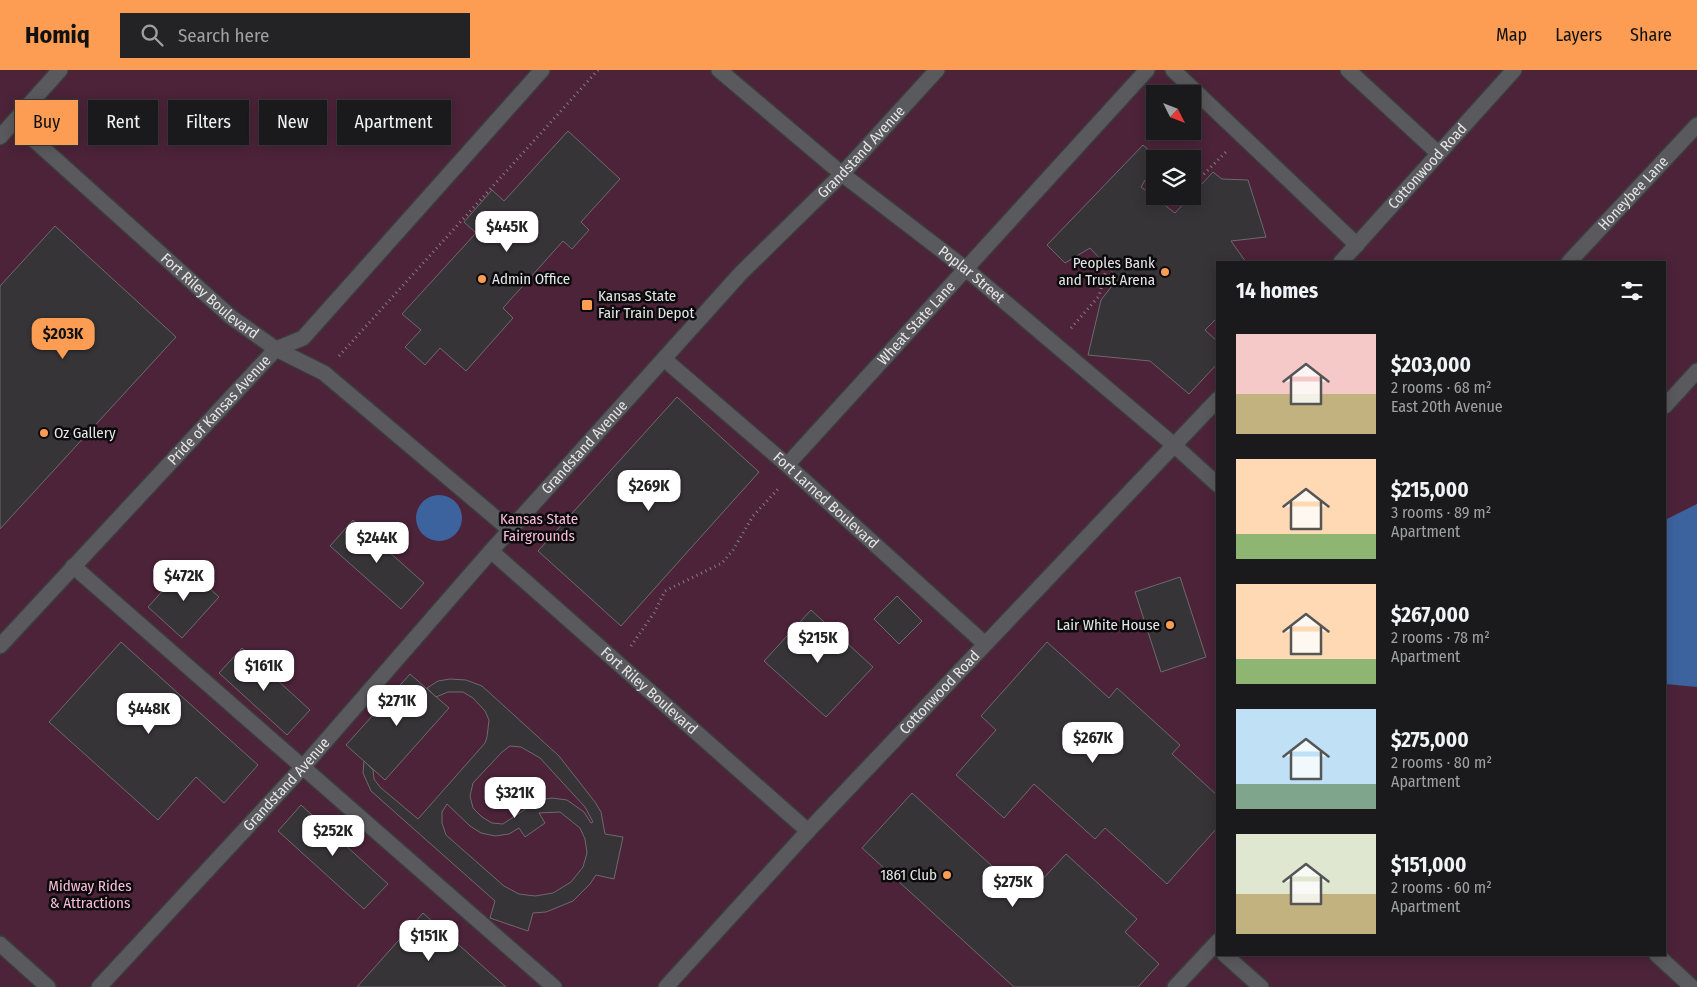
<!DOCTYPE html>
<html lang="en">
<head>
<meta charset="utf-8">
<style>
	:root { --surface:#1a191b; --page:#232224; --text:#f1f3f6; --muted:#9fa0a3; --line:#38383a; --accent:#fd9d54 }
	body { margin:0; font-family:"Fira Sans Condensed",sans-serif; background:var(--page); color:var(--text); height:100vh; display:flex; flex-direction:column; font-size:19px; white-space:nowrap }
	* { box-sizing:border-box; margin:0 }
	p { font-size:16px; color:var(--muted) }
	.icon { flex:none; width:28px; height:28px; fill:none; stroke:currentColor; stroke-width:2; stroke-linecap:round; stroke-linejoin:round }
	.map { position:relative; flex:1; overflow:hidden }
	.details { position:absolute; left:1216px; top:191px; width:450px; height:695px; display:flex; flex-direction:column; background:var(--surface); border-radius:0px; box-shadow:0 2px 12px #0003,0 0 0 1px var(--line) }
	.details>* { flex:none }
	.banner { position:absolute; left:15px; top:30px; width:475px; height:45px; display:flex; gap:10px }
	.needle { width:32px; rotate:132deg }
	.tools { position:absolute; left:1146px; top:15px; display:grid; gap:10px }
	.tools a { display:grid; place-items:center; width:55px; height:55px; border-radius:0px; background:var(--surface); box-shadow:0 2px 12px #0003,0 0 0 1px var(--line); font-size:25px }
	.price { position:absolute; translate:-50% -42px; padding:0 11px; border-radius:10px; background:#fff; color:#222; font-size:16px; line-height:32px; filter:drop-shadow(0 1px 2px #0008) }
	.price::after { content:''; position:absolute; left:50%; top:30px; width:15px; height:11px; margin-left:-8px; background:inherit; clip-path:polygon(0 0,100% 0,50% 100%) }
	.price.active { background:var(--accent); color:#111 }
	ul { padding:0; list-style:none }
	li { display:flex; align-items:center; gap:15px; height:125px; padding:0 20px }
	li span { display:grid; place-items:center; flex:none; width:140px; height:100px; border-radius:0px; color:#555 }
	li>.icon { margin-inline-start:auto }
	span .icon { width:60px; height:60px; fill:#fffc; stroke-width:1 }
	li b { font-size:21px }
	h2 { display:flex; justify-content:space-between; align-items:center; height:60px; padding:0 20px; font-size:21px }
	.tag { padding:0 18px; border-radius:0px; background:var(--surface); box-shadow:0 2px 12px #0003,0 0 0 1px var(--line); font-size:18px; line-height:45px }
	.tag.active { background:var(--accent); color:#111 }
	header { display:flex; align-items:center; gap:30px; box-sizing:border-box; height:70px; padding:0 25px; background:var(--accent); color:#111 }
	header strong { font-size:24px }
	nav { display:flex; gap:28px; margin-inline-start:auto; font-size:18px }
	.search { width:350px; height:45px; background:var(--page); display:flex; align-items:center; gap:12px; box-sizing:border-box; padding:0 18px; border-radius:0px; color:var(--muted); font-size:19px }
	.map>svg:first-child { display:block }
	.green { fill:#4c2339; fill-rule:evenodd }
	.water { fill:#3d639e }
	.building { fill:#373437; stroke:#6d6a6d; fill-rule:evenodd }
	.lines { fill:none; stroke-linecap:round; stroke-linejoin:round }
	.service-casing { stroke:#3c3b3d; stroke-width:18 }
	.minor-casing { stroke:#3c3b3d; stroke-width:18 }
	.path { stroke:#828183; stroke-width:3; stroke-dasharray:1 4; stroke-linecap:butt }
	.service { stroke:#5a595d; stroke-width:15 }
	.minor { stroke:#5a595d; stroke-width:15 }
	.poi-dot { fill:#fd9d54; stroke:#0c0b0c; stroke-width:2 }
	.labels { text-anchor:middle; stroke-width:5; stroke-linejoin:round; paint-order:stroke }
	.street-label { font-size:15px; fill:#e5e4e6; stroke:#0c0b0c }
	.poi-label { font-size:15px; fill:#e5e4e6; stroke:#0c0b0c; text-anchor:end }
	.park-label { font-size:15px; fill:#fabcd9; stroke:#0c0b0c }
</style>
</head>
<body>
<header>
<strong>Homiq</strong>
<div class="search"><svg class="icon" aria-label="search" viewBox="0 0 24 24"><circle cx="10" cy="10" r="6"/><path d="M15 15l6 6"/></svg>Search here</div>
<nav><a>Map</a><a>Layers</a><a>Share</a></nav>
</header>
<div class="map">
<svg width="1697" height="917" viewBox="0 0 1697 917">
	<rect width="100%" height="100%" fill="#222124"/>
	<path class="green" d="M0,0H1697V917H0ZM1155,24H1192V61H1155ZM1155,89H1192V126H1155ZM1218,192H1665V885H1218Z"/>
	<g class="water">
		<circle cx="439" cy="448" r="23"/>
		<polygon points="1697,434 1697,617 1665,614 1665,450"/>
	</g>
	<g class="building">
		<polygon points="568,61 620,109 581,152 589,160 572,179 563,171 503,238 513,248 466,301 440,278 425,295 405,277 421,260 402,244 476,163 464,152 492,120 504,131"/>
		<polygon points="1143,75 1158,88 1155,89 1155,93 1141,117 1175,143 1213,102 1222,109 1248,110 1266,167 1231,171 1246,192 1218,192 1218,247 1205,260 1218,272 1218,293 1189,324 1150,291 1088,285 1101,230 1118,208 1090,178 1065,193 1047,175"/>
		<polygon points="55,156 176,267 0,459 0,216"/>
		<polygon points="677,327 759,402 621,556 538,481"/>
		<polygon points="353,450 424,513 401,539 330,476"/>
		<polygon points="185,496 219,527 182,568 148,537"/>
		<polygon points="1180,507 1206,587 1161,602 1135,522"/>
		<polygon points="897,526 922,551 899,574 874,549"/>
		<polygon points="811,540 873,597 826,647 764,591"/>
		<polygon points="121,572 258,695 224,733 196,707 158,750 49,652"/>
		<polygon points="1047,572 1109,628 1117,618 1180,675 1172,684 1218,726 1218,757 1167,814 1105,758 1095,769 1034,714 1004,748 956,705 996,660 981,646"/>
		<polygon points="242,578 310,640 287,665 219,603"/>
		<polygon points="410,604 449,638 385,710 346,675"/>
		<path d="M450,609L466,610L482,616L559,686L595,732L601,742L605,764L623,767L614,809L596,805L590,814L573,831L546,842L533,843L528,861L490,848L495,831L371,721L363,703L364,691L373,700L374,709L380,717L418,749L485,673L487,667L489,650L485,641L473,628L463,622H448L436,627L427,618L438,611ZM510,676L521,677L540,688L585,737L593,752L591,753L584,742L567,730L552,728L539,730L503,754L492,753L482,747L473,738L470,726L473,713L502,682ZM447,734L470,756L481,763L495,766L509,764L519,758L525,767L545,753L539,743L560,742L580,758L585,769L587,783L583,797L571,812L553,823L535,826L519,824L504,816L446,765L442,753V742Z"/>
		<polygon points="912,723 1026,827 1066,784 1137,849 1125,862 1159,894 1138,917 1014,917 862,778"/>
		<polygon points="301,735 388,814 364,839 278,761"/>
		<polygon points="423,843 506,917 357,917"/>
	</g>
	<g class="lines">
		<g class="service-casing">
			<g id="service">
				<path id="s1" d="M719,0L842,104L966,199L1175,376L1218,415"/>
				<polyline points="1173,0 1357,175"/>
				<polyline points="1348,0 1438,83"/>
				<path id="s2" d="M14,52L231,247L276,279L324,303L510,460"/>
				<path id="s3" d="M1341,192L1514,0"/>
				<path id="s4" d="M1569,192L1697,55"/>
				<path id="s5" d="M664,289L787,395L985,574"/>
				<polyline points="1665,336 1697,301"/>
				<path id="s6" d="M787,395L1147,0"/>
				<path id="s7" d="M491,481L808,761"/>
				<polyline points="73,496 554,917"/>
				<path id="s8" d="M0,576L276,279L303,268L542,0"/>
				<polyline points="0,874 48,917"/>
				<polyline points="1225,885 1261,917"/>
				<polyline points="1657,885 1692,917"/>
				<path id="s9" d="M99,917L303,697L491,481L741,203L842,104L937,0"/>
				<path id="s10" d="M666,917L808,761L1218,329"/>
				<polyline points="1175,917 1218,871"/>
			</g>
		</g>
		<g class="minor-casing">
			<polyline id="minor" points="0,67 60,0"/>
		</g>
		<g class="path">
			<polyline points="1192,113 1197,111 1227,81"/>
			<polyline points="1152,126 1155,125"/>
			<polyline points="1071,258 1099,226 1107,196"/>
			<polyline points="339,286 598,0"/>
			<polyline points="631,576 654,543 665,521 722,493 733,480 753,446 779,418"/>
		</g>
		<use href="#service" class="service"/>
		<use href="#minor" class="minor"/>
	</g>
	<g class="poi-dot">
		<circle cx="1165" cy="202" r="5"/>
		<circle cx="482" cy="209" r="5"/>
		<rect x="581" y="229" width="12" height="12" rx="2.5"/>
		<circle cx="44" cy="363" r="5"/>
		<circle cx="1170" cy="555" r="5"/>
		<circle cx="947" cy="805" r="5"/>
	</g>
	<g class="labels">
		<g class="street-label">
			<text dy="5" stroke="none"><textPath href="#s9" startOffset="1131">Grandstand Avenue</textPath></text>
			<text dy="5" stroke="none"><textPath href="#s3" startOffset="129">Cottonwood Road</textPath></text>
			<text dy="5" stroke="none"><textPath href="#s4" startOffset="94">Honeybee Lane</textPath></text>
			<text dy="5" stroke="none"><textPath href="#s1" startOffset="325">Poplar Street</textPath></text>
			<text dy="5" stroke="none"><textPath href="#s2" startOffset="262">Fort Riley Boulevard</textPath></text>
			<text dy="5" stroke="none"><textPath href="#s6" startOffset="192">Wheat State Lane</textPath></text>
			<text dy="5" stroke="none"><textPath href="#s8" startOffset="322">Pride of Kansas Avenue</textPath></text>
			<text dy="5" stroke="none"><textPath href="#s9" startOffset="726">Grandstand Avenue</textPath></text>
			<text dy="5" stroke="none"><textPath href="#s5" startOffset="215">Fort Larned Boulevard</textPath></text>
			<text dy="5" stroke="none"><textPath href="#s7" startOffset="211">Fort Riley Boulevard</textPath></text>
			<text dy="5" stroke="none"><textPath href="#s10" startOffset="402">Cottonwood Road</textPath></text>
			<text dy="5" stroke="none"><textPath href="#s9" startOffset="276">Grandstand Avenue</textPath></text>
		</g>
		<g class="poi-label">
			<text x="1155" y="198">Peoples Bank<tspan x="1155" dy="17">and Trust Arena</tspan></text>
			<text x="492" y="214" text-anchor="start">Admin Office</text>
			<text x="598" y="231" text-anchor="start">Kansas State<tspan x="598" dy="17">Fair Train Depot</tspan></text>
			<text x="54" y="368" text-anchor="start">Oz Gallery</text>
			<text x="1160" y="560">Lair White House</text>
			<text x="937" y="810">1861 Club</text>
		</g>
		<g class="park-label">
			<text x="539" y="454">Kansas State<tspan x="539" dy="17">Fairgrounds</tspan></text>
			<text x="90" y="821">Midway Rides<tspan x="90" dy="17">&amp; Attractions</tspan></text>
		</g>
	</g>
</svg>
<div class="tools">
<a><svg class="needle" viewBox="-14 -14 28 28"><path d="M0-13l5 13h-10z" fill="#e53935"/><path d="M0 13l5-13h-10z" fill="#9fa0a3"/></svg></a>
<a><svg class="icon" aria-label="layers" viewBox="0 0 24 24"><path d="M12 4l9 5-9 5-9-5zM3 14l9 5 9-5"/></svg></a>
</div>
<b class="price" style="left:507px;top:183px">$445K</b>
<b class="price active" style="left:63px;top:290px">$203K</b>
<b class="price" style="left:649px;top:442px">$269K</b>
<b class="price" style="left:377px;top:494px">$244K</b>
<b class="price" style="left:184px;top:532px">$472K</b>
<b class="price" style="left:818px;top:594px">$215K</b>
<b class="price" style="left:264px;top:622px">$161K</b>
<b class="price" style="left:397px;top:657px">$271K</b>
<b class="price" style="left:149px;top:665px">$448K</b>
<b class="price" style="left:1093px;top:694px">$267K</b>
<b class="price" style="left:515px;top:749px">$321K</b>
<b class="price" style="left:333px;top:787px">$252K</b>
<b class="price" style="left:1013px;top:838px">$275K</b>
<b class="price" style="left:429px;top:892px">$151K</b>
<div class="banner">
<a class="tag active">Buy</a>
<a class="tag">Rent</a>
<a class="tag">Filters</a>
<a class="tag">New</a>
<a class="tag">Apartment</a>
</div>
<section class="details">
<h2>14 homes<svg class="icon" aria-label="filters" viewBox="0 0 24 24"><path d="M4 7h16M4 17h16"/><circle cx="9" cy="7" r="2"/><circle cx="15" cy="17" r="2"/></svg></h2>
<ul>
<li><span style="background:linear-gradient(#f6c9c9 60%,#c2b280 0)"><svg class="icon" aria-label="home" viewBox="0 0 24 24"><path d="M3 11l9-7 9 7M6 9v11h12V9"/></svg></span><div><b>$203,000</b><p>2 rooms · 68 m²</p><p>East 20th Avenue</p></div></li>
<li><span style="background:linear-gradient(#ffd9b3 75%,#8fb573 0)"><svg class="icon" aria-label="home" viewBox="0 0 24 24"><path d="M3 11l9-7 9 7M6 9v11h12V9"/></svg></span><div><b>$215,000</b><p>3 rooms · 89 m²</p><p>Apartment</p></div></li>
<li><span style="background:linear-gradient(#ffd9b3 75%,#8fb573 0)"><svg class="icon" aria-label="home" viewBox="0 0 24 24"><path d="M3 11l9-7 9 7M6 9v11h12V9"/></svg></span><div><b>$267,000</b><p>2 rooms · 78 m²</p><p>Apartment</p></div></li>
<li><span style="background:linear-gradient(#bfe0f5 75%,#7fa58c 0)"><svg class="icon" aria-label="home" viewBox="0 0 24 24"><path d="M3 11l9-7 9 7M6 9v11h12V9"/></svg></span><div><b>$275,000</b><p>2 rooms · 80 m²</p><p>Apartment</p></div></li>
<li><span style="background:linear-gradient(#dfe7d0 60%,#c2b280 0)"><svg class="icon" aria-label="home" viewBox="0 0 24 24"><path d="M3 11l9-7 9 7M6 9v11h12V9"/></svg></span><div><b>$151,000</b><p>2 rooms · 60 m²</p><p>Apartment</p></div></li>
</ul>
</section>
</div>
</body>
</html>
